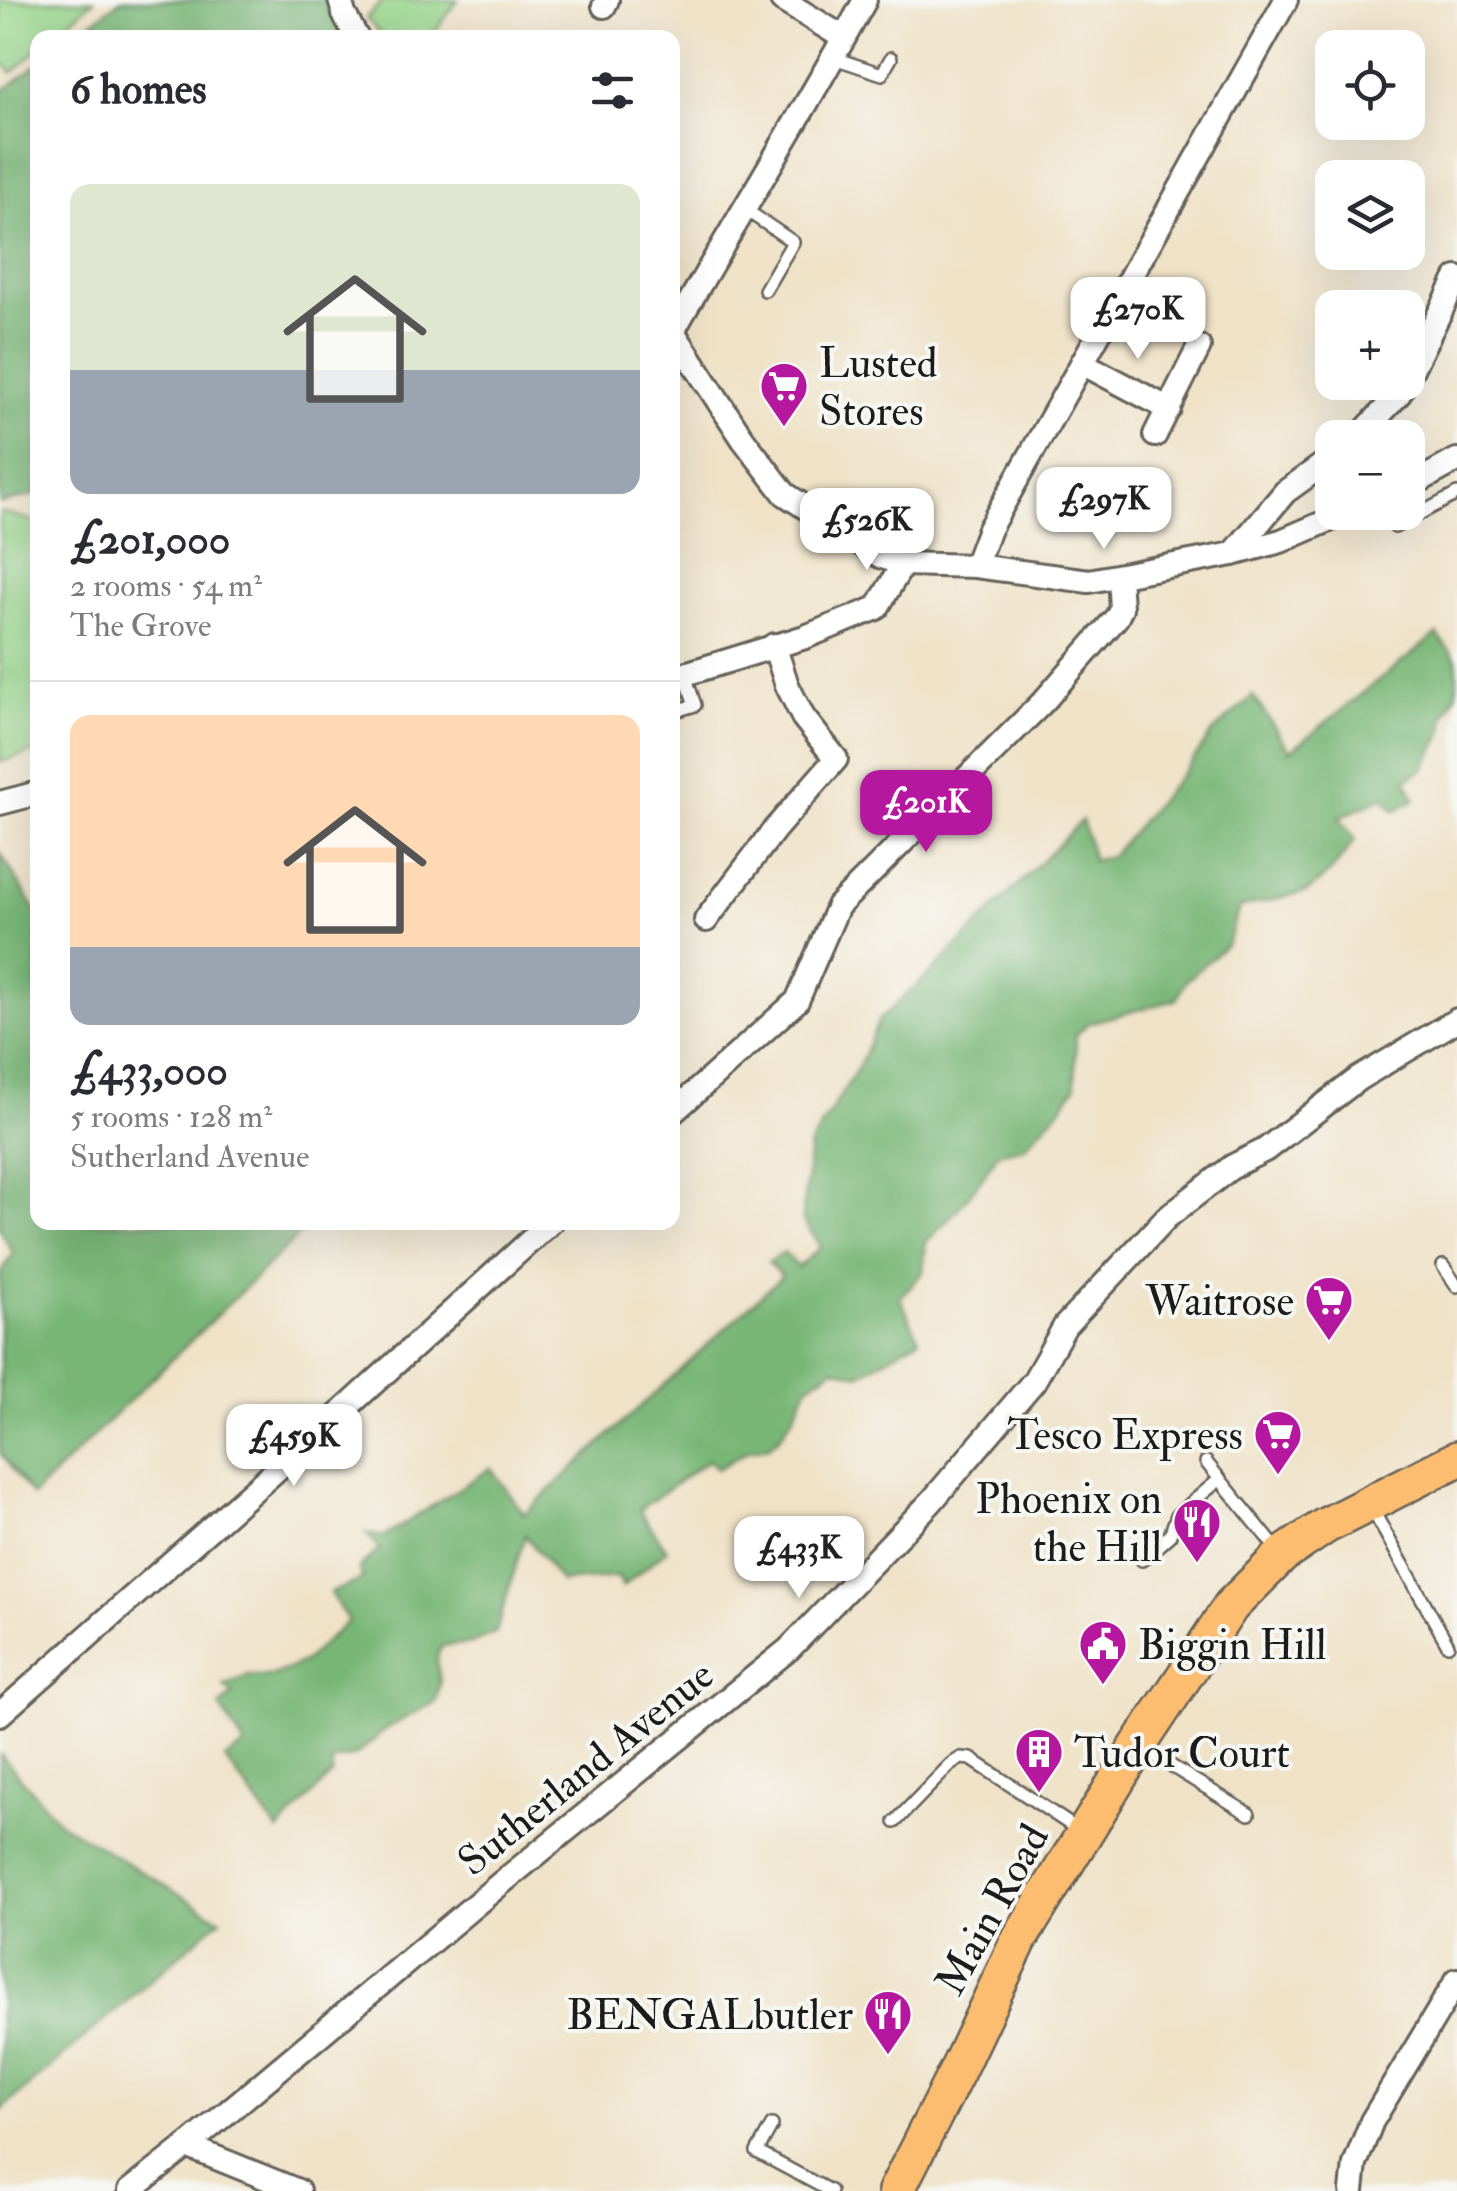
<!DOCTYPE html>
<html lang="en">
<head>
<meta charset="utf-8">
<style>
	:root { --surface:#fff; --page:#f7f7f7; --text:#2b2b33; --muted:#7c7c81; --line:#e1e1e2; --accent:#b5179e }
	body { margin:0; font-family:"IM FELL Double Pica",serif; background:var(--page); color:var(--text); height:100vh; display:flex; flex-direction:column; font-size:38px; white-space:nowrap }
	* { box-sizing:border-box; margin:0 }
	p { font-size:32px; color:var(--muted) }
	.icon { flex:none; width:55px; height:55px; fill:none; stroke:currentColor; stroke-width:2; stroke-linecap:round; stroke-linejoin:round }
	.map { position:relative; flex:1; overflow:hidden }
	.side { position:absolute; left:30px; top:30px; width:650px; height:1200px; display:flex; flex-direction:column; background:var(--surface); border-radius:20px; box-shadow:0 10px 40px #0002 }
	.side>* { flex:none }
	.tools { position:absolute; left:1315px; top:30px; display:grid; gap:20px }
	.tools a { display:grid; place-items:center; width:110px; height:110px; border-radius:20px; background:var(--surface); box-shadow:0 10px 40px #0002; font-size:50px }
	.price { position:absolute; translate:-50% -85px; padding:0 22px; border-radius:20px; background:#fff; color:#222; font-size:32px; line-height:65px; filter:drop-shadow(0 2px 5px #0008) }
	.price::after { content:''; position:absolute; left:50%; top:60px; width:30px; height:22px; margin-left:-15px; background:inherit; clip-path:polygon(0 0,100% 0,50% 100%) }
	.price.current { background:var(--accent); color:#fff }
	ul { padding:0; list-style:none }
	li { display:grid; align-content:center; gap:20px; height:530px; padding:0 40px }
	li+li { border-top:2px solid var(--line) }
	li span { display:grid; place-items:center; height:310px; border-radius:20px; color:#555 }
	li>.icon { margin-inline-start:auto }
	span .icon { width:180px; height:180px; fill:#fffc; stroke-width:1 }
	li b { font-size:42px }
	h2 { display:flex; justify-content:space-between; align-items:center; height:120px; padding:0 40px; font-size:42px }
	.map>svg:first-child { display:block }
	.green { fill:#96d48a; stroke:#597853; stroke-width:2.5 }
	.forest { fill:#78b676; stroke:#4a6949; stroke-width:2.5 }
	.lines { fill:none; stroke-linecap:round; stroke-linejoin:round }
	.lane-casing { stroke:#666158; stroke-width:16 }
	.street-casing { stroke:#666158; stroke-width:28 }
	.primary-casing { stroke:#666158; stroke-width:40 }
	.lane { stroke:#fff; stroke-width:11 }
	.street { stroke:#fff; stroke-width:22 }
	.primary { stroke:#fcbd6f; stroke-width:35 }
	.labels { text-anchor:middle; stroke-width:8; stroke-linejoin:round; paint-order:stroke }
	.poi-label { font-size:42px; fill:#1c1c1c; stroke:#f6f6f2; text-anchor:end }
	.street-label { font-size:42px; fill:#1c1c1c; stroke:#f6f6f2 }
</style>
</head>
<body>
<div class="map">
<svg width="1457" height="2191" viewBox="0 0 1457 2191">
	<rect width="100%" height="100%" fill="#f6f6f2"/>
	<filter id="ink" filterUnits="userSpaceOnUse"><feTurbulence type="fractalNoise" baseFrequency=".01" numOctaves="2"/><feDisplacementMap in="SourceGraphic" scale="20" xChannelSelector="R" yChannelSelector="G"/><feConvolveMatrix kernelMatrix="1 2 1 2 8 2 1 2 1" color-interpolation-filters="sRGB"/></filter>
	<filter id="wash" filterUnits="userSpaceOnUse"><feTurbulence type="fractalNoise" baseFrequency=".0048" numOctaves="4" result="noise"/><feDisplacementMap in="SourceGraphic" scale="40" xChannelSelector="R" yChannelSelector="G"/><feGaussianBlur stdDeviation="2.25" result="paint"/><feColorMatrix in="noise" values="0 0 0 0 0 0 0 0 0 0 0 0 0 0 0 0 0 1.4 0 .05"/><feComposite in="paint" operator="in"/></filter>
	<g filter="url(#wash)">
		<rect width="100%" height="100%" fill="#efe2c7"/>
		<g class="green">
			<polygon points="0,0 94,0 52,37 38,38 37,50 12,73 5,64 0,68"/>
			<polygon points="384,0 458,0 431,37 384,38 366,18"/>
			<polygon points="0,512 38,522 37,751 0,762"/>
		</g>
		<g class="forest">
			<polygon points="120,0 332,0 339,31 345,37 72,38"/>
			<polygon points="37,64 37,494 0,504 0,93"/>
			<path d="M1437,634L1457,660V692L1444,719V730L1424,769L1406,780L1415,799L1395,811L1383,797L1339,818L1355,840L1332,871L1308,891L1239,908L1227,944L1187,980L1176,1000L1088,1023L1076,1035L1075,1088L1060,1109L1024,1147L998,1153C978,1187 954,1215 926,1242L923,1273L900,1297L919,1339L859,1375L834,1368L807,1387L794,1415L781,1435L768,1447L749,1450L717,1469L708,1460L639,1510L667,1550L622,1587L619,1577L561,1582L525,1535L496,1632L473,1643L442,1646L437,1656L440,1683L436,1702L387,1728L355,1756L332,1761V1774L278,1831L225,1759L245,1746L220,1707L233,1694L224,1686L247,1676H274L305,1661L348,1621L330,1593L363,1579L359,1568L380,1549L366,1533L384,1537L491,1468L524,1514L782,1276L768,1263L784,1252L798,1267L821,1247L802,1219L810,1145L859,1066L879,1020L931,973L1082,820L1093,861L1112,855L1191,763L1212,733L1253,696L1290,751Z"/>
			<polygon points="0,853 37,912 38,1222 311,1223 32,1496 0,1453 0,1274 13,1253 0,1229"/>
			<polygon points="0,1754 60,1823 221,1919 0,2111"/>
		</g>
	</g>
	<g filter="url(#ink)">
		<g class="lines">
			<g class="lane-casing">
				<g id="lane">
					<polyline points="834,58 882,74 891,58"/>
					<polyline points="743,208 793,242 765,290"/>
					<polyline points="1395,527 1457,494"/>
					<polyline points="672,712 695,705 685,675"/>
					<polyline points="1443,1266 1457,1286"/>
					<polyline points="1206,1462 1279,1552"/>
					<polyline points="1372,1509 1448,1645"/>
					<polyline points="1142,1560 1170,1535 1177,1515 1220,1479"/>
					<polyline points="1142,1748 1249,1814"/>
					<polyline points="895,1822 950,1765 961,1758 971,1759 1080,1831"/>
					<polyline points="772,2125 757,2152 830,2191"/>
				</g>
			</g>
			<g class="street-casing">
				<g id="street">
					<polyline points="340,0 344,14 357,38"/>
					<polyline points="782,0 844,38"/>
					<polyline points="604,6 607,0"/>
					<polyline points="672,330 743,439 785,494 880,556 903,564 975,566 1089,581 1233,554 1281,541 1348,512"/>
					<path d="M673,331C736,220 804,112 865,0"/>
					<polyline points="1082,363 1169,409"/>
					<polyline points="1408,377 1457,278"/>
					<polyline points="1155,435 1199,347"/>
					<polyline points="1358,438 1399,394 1405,382"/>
					<polyline points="1408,487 1457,460"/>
					<polyline points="1233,554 1285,492 1332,458"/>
					<polyline points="975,566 989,529 1286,0"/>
					<polyline points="672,678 805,637 877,608 903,564"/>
					<polyline points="0,803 38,793"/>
					<polyline points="706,920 775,829 836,759 803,717 787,685 774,645"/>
					<polyline points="672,1113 797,1001 838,906 1043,702 1117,617 1121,608 1119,577"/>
					<polyline points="0,1714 334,1419 551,1222"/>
					<polyline points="187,2146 298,2191"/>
					<polyline points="130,2191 187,2146 500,1884 789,1649 931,1502 1034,1381 1065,1326 1167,1217 1233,1166 1265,1150 1358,1079 1457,1020"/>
					<polyline points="1352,2191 1355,2164 1372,2121 1457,1980"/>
				</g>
			</g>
			<g class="primary-casing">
				<polyline id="primary" points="896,2191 957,2071 1020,1938 1138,1746 1231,1606 1282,1555 1325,1526 1457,1459"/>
			</g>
			<use href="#lane" class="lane"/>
			<use href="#street" class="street"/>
			<use href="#primary" class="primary"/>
		</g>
	</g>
	<defs>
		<g id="supermarket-pin" transform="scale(2.5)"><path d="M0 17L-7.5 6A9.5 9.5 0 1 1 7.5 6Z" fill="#b5179e" stroke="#f6f6f2"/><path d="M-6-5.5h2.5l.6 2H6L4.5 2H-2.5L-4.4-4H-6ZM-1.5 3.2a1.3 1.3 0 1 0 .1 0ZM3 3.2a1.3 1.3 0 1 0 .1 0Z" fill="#fff"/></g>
		<g id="restaurant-pin" transform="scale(2.5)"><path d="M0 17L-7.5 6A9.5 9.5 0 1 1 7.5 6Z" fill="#b5179e" stroke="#f6f6f2"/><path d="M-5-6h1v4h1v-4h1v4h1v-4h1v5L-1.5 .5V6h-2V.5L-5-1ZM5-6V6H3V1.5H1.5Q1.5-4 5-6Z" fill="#fff"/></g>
		<g id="civic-pin" transform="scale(2.5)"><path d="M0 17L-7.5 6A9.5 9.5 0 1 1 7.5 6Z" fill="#b5179e" stroke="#f6f6f2"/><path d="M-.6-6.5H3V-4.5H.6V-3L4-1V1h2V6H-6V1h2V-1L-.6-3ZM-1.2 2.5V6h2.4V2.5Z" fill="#fff"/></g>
		<g id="building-pin" transform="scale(2.5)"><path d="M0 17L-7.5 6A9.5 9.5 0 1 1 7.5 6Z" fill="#b5179e" stroke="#f6f6f2"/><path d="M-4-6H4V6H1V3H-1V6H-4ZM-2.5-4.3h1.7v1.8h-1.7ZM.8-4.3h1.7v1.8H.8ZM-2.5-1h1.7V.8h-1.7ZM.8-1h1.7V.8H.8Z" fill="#fff"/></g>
	</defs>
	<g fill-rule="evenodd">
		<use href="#supermarket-pin" x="784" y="386"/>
		<use href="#supermarket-pin" x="1329" y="1300"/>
		<use href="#supermarket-pin" x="1278" y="1434"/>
		<use href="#restaurant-pin" x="1197" y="1522"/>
		<use href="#civic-pin" x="1103" y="1644"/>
		<use href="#building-pin" x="1039" y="1752"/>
		<use href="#restaurant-pin" x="888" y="2014"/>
	</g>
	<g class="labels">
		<g class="poi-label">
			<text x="819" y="377" text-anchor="start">Lusted<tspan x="819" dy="48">Stores</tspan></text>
			<text x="1294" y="1315">Waitrose</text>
			<text x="1243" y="1449">Tesco Express</text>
			<text x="1162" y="1513">Phoenix on<tspan x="1162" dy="48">the Hill</tspan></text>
			<text x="1138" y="1659" text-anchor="start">Biggin Hill</text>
			<text x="1074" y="1767" text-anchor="start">Tudor Court</text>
			<text x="853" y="2029">BENGALbutler</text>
		</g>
		<g class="street-label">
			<text transform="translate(585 1767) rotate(-39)" y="15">Sutherland Avenue</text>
			<text transform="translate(991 1909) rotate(-61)" y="15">Main Road</text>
		</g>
	</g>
</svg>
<div class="tools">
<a><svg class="icon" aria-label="locate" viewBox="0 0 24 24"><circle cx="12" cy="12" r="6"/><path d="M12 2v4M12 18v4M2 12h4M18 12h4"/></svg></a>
<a><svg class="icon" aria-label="layers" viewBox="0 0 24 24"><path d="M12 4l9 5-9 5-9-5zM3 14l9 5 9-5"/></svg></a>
<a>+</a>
<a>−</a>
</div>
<b class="price" style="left:1138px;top:362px">£270K</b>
<b class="price" style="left:1104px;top:552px">£297K</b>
<b class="price" style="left:867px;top:573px">£526K</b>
<b class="price current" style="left:926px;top:855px">£201K</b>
<b class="price" style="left:294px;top:1489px">£459K</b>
<b class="price" style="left:799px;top:1601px">£433K</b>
<section class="side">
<h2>6 homes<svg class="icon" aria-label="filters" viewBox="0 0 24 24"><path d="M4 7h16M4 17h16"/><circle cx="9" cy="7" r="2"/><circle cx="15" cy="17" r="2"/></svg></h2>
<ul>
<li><span style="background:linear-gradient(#dfe7d0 60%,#9aa5b1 0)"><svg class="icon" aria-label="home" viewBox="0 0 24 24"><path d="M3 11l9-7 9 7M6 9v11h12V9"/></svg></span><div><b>£201,000</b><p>2 rooms · 54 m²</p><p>The Grove</p></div></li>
<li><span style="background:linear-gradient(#ffd9b3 75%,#9aa5b1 0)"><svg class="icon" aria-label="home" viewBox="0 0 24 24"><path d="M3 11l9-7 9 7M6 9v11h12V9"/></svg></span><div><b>£433,000</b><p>5 rooms · 128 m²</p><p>Sutherland Avenue</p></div></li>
</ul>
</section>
</div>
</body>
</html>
